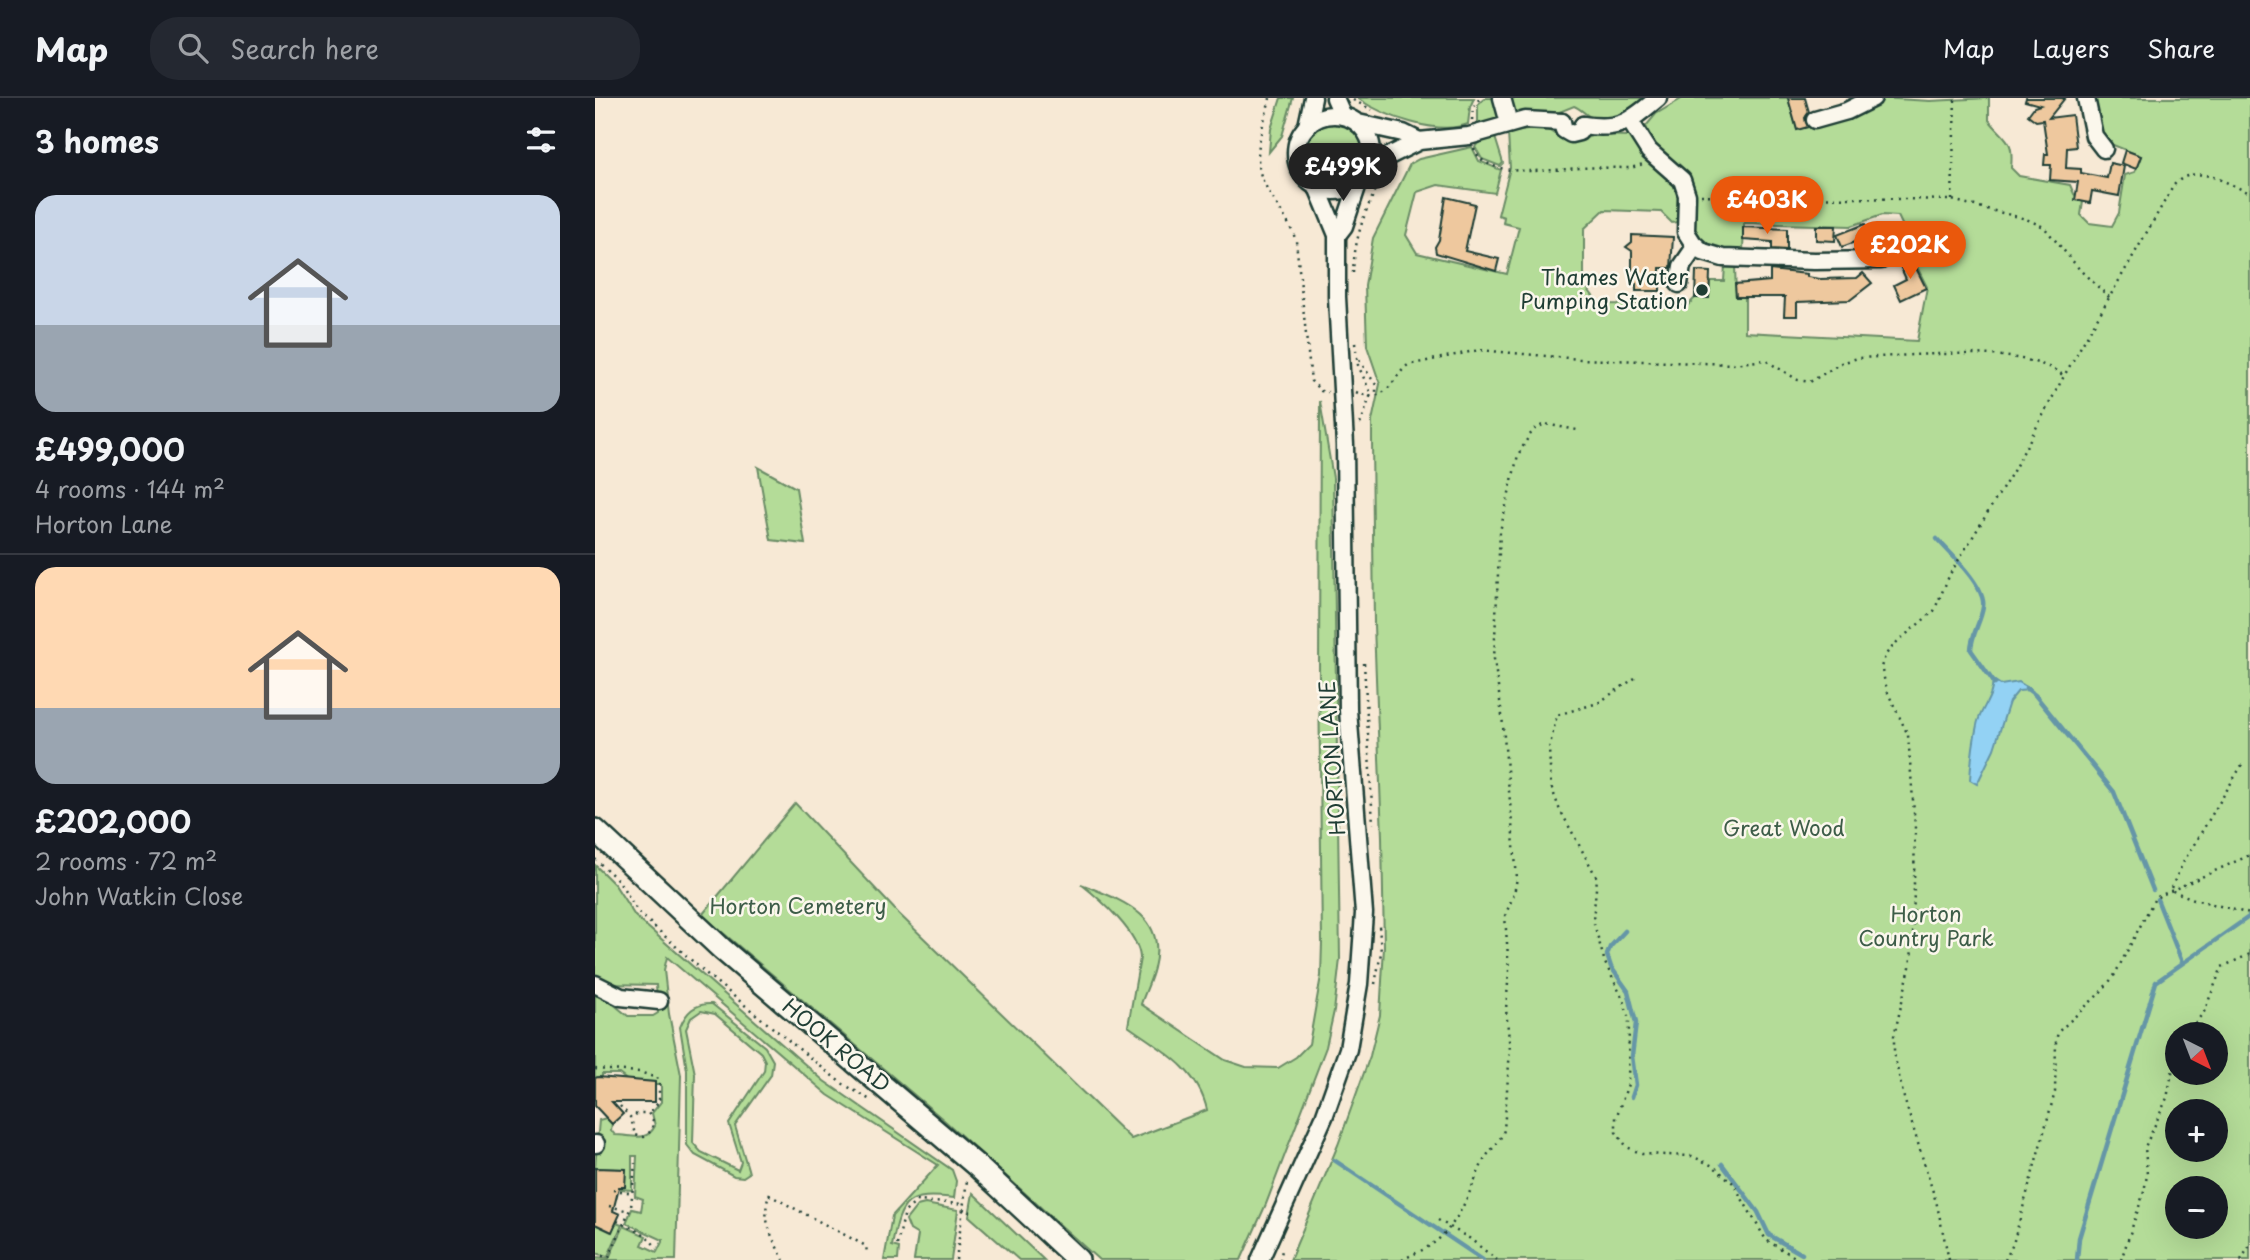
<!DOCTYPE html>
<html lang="en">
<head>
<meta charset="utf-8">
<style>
	:root { --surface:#171b24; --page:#242831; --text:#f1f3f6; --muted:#9ea1a6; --line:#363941; --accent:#ea580c }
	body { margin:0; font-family:"Playpen Sans",sans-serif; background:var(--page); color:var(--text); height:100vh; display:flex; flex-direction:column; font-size:26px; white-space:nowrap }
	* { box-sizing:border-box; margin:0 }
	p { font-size:23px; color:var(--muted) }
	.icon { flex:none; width:38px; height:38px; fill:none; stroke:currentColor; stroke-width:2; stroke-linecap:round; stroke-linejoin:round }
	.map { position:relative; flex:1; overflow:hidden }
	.sheet { display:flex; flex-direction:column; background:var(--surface); width:595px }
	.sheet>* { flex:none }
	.needle { width:46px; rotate:138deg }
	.tools { position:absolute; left:1570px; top:924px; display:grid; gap:14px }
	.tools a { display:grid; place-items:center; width:63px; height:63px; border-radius:50%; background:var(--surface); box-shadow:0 7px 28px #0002; font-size:35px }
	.price { position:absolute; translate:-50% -60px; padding:0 16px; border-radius:24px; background:var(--accent); color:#fff; font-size:23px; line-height:46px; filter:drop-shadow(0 2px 4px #0008) }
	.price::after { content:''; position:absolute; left:50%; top:42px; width:21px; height:16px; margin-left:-10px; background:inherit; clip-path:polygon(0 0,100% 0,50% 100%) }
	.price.current { background:#222; color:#fff }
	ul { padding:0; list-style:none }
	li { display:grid; align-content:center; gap:14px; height:371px; padding:0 35px }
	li+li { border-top:2px solid var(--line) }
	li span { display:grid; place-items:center; height:217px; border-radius:21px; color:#555 }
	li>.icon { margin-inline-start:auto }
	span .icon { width:126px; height:126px; fill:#fffc; stroke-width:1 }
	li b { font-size:30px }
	h2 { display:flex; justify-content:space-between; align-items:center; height:84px; padding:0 35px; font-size:30px }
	header { display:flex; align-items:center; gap:42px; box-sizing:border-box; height:98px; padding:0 35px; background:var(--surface); border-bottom:2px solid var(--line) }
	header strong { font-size:33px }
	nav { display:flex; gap:38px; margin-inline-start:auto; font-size:24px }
	.search { width:490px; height:63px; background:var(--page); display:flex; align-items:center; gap:18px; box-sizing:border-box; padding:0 24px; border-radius:28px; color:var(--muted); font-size:26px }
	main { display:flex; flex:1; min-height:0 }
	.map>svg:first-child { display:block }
	.green { fill:#b4dc98; stroke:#6a8c66; stroke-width:2; fill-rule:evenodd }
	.water { fill:#93d2f4; stroke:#6596a7; stroke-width:2 }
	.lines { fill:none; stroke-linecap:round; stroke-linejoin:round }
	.stream { stroke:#6596a7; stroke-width:4.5 }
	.building { fill:#eec89e; stroke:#1f3d34; stroke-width:2 }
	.minor-casing { stroke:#1f3d34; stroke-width:21 }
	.major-casing { stroke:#1f3d34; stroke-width:26 }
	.path { stroke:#1f3d34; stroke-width:2.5; stroke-dasharray:2 5; stroke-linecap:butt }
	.minor { stroke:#fbf7ec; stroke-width:16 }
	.major { stroke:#fbf7ec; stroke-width:21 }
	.poi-dot { fill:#1f3d34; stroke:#fbf7ec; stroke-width:2.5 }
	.labels { text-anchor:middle; stroke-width:5; stroke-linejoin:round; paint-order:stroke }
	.poi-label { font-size:21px; fill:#1f3d34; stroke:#fbf7ec; text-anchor:end }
	.street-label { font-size:21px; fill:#1f3d34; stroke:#fbf7ec }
	.park-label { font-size:21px; fill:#3d5d48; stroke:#fbf7ec }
</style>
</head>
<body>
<header>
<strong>Map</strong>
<div class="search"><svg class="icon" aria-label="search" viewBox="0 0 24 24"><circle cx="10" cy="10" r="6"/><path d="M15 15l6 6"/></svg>Search here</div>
<nav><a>Map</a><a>Layers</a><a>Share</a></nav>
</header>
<main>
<section class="sheet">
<h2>3 homes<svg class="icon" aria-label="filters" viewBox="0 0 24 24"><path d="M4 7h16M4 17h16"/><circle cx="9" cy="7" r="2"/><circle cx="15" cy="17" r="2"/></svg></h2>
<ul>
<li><span style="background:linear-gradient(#c9d6e8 60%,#9aa5b1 0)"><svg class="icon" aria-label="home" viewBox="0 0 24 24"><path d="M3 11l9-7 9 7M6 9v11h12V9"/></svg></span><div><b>£499,000</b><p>4 rooms · 144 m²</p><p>Horton Lane</p></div></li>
<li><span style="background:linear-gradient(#ffd9b3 65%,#9aa5b1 0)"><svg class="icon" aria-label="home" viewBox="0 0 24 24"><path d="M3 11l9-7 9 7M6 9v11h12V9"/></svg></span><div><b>£202,000</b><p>2 rooms · 72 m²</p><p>John Watkin Close</p></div></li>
</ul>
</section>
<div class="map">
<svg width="1655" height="1162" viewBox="0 0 1655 1162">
	<rect width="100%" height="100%" fill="#f7e9d5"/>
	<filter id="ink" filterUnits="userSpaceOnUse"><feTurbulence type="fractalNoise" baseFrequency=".0143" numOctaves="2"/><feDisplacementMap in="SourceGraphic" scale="14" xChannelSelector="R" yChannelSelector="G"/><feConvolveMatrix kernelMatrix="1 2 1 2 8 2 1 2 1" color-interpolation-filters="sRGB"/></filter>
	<g filter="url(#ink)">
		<g class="green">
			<polygon points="686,0 698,0 687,38 674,54 676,31"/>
			<path d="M762,0H879L875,9L873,26C843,38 788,18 762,0Z"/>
			<polygon points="903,0 904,19 901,23 883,27 883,6 890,0"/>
			<path d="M912,0H1054C1039,12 1019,28 998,20C991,18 987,11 979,8L962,15H921L917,12Z"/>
			<path d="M1088,0H1193L1202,32L1284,0L1335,3L1394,0V22C1411,43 1419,40 1416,70L1424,78L1475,87L1479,96L1488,104L1486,117L1494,125L1517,128L1524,115L1530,77L1540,74L1546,58L1508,43L1497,0H1655V1162H695L743,1047L775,958L785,917L789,849L787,739L779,527L777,341V323L785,286L772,248L770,188L778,140L815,66L824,61L877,49L884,63L906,72L900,95L843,87L822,94L811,137L822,155L912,176L924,129L908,125L909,119L903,117L915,70L913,35L932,32H953L969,42L980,44L999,37L1034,38L1083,88L1085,108L1082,124L1077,125L1066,114L1009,112L989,131V186L1004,206L1093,207L1100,200H1114L1115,183H1129L1130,167H1140L1141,199H1150V234L1322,243L1332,189L1318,161L1322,158L1303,118L1287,117L1256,128L1149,125L1148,154L1118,153L1097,135L1098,100L1059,48L1051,28L1061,16ZM1582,936H1620V975H1582ZM1582,1013H1620V1052H1582ZM1582,1090H1620V1129H1582Z"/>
			<circle cx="739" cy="54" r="32"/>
			<polygon points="900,39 908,65 905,68 887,61 880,49 884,44"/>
			<path d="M725,303L738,380L745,861L739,913L731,949L671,1106L646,1162H504L350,1023L107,817L200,705L304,816L536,1041L612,1012C603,970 565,951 533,928L545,860C544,835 505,801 486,786C525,802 573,816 559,870C556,883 550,894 546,906L630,962L651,969L683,970L701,959L714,946L726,878L727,844L724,578Z"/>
			<polygon points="163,369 201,390 210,446 176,442"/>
			<path d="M0,767L20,787L40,818L229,983L357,1072L361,1083L359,1100C312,1095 306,1101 297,1148L304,1150L303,1162H289L297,1118L343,1067L233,997L72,859L69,872L74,916L86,977L81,1162H0V1159L14,1160L29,1128L51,1138L47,1147L62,1154L68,1142L31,1125L37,1111L46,1113L48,1101L40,1098L42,1058H37V1092L25,1091L30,1089V1071L0,1070L4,1022L11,1020L17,1026L16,1032L20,1037C37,1037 51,1045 60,1028L57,1015L66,1004V987H60V984L33,983L24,976H7V979L0,980V891L33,918H58L63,915L61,887L11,886L0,880Z"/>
			<path d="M117,906L170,949L178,963L176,977L140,1028L153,1071L154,1075L148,1079L139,1078L100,1057L92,1047V972L85,929C91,914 100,905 117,906ZM106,913L120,916L166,955L170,963L169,973L134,1026L146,1064L143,1072L106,1054L98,1045L100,976L91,931L96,920Z"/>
			<polygon points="378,1095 449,1162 424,1162 374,1118"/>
			<polygon points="330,1106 363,1112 356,1162 319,1162 323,1137 315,1132 311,1122 322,1108"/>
			<polygon points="21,1125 27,1127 13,1158 0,1155 0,1126 16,1134"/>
		</g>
		<path class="water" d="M1397,581L1406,587L1424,584L1436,592L1423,593L1414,604L1399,651L1382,686L1375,682C1376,664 1378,645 1382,627C1385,611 1400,598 1397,581Z"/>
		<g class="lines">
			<g class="stream">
				<path d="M1342,441C1355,455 1392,490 1388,509C1386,524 1376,537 1376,552L1400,586"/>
				<polyline points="1431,590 1440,597 1519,694 1558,792"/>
				<polyline points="1562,801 1587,864"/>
				<polyline points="1030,833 1015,849 1012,857 1016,869 1033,893 1041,925 1037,958 1041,987 1037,999"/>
				<polyline points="739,1062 888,1162"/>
				<polyline points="1127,1066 1163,1114 1174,1137 1207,1156"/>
				<polyline points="1482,1162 1484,1140 1561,884 1655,818"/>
			</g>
		</g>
		<g class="building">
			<polygon points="1193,0 1210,0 1214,14 1210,20 1213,29 1202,32"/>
			<polygon points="1431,0 1470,0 1454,20 1477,17 1481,49 1472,50 1471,70 1486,71 1486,75 1512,80 1515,65 1529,68 1524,98 1497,93 1495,105 1480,102 1483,84 1455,82 1456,67 1449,67 1450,56 1453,56 1448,22 1441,23 1433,17 1439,9 1445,7 1430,3"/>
			<polygon points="1530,52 1546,58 1541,71 1526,65"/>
			<polygon points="851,99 880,106 870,153 904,161 901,173 841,155 840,149 844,142"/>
			<polygon points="1270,126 1279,150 1263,152 1260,144 1247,149 1242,137"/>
			<polygon points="1221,128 1241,128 1240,143 1221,142"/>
			<polygon points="1148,129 1192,131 1192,152 1177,151 1177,144 1148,142"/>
			<polygon points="1037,137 1078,139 1076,170 1065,170 1065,193 1041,193 1041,186 1037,186 1037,153 1031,149 1037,144"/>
			<polygon points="1315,146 1322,159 1308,166 1301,153"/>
			<polygon points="1317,162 1331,190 1306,202 1299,187 1311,181 1305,168"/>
			<polygon points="1175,172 1212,176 1212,179 1225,181 1262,180 1268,175 1277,185 1255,202 1202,204 1202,218 1189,218 1190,199 1141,199 1140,186 1175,183"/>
			<polygon points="1101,173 1115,174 1114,200 1100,200"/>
			<polygon points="3,979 60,984 60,1004 17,1004 28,1016 17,1026 0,1008 0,980"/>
			<polygon points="0,1070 31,1071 30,1089 24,1089 18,1113 25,1116 17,1134 0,1126"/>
		</g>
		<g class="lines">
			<g class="minor-casing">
				<g id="minor">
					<polyline points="740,0 748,18"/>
					<polyline points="907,0 914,25"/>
					<polyline points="1491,0 1499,38 1509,51"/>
					<circle cx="739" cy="55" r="38"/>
					<polyline points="1220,22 1252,13 1278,0"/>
					<polyline points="1035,23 1054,53 1087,82 1092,97 1091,134 1098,145 1108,154 1128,160 1219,163 1286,162"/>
					<polyline points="967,24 969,32 976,36 984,34 988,27"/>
					<polyline points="763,25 808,35 824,43"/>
					<path d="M988,27C1025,33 1035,23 1063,0"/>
					<polyline points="712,28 718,0"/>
					<polyline points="774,68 824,43 874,38 930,22 967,24"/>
					<polyline points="742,137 749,128 764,83"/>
					<polyline points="1084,186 1087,168 1100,149"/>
					<polyline points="0,886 26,899 64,903"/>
					<polyline points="0,1046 1,1046"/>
					<polyline points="665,1162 729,1019 753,951 764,886 769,815 753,612 750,347 742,199 742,137 722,89"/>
				</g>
			</g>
			<g class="major-casing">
				<polyline id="major" points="0,732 127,851 382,1068 483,1162"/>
			</g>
			<g class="path">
				<path d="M675,0C670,22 660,47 664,70C667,91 694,119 701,143L716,283L726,293L733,294"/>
				<polyline points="758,2 777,12"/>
				<polyline points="877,22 878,9 885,0"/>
				<path d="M879,50C889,83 961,71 987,70C1003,69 1020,70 1036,70L1048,66"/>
				<polyline points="1106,97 1357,102 1431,121 1449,129 1486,173 1515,200"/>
				<polyline points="1357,102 1360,0"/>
				<path d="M758,175C759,142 771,104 791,76"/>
				<polyline points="760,245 763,267 776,296 765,327"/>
				<polyline points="764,262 781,287 781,295"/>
				<path d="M761,294C793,308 796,280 813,267L884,252L985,261L1138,266L1170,262L1203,282L1215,284L1246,265L1263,260C1316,258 1427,245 1469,278"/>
				<polyline points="769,565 778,726"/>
				<polyline points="1040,580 1003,605 962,617 954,651 956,688 964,710 1002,780 998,822 1010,865 1029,903 1034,922 1033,986 1021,1020 1021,1034 1032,1049 1047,1056 1097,1058 1118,1068 1138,1085 1171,1142 1205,1162"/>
				<polyline points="1647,667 1589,763 1575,792 1599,801 1655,816"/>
				<polyline points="0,761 24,783 43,814 115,879 245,984 277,1003"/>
				<polyline points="780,886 786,855 784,827"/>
				<polyline points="1591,936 1609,914 1627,869 1655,856"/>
				<polyline points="0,971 45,974 64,981 64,1004 54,1015"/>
				<polyline points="25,1008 36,1020 40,1037 49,1039 56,1033 59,1024 53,1015 43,1015 36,1020"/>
				<polyline points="18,1092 39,1095"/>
				<path d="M175,1095C165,1118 177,1141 189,1162"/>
				<polyline points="174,1097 271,1148 272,1155"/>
				<polyline points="14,1108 34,1113"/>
				<polyline points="368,1111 376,1114"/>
				<polyline points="843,1122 874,1140 902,1162"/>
				<polyline points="22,1123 51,1137 62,1150"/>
				<polyline points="302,1147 310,1114 322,1103 369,1106"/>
				<polyline points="0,1157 14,1159 36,1109 40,1065"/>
				<polyline points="361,1162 372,1082"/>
				<polyline points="685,1162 687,1152"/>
				<path d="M807,1162C816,1157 827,1153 836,1147C865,1127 874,1093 888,1064C894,1052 905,1045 909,1032L915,952L911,911L914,872L910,818L919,796L922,780L907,617L899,561L905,433L923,357L934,338L941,330L950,326L982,332"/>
				<path d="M1354,1162L1342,1107L1309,1000L1299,956V938L1315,869L1318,842L1320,728L1313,637L1293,595L1286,569L1291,556L1302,544L1339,513L1355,476L1417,375L1469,278L1579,87C1601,63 1632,86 1655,95"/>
				<polyline points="1410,1162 1418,1146 1460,994 1461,943 1463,934 1504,896 1519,878 1560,800 1655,757"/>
				<polyline points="1526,1162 1549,1094 1552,1077 1550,1049 1572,1000 1582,950"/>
				<polyline points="1646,1162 1655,1147"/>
			</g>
			<use href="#minor" class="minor"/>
			<use href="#major" class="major"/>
		</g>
	</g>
	<circle class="poi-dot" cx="1107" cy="192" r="7"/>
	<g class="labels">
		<g class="poi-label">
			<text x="1093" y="187">Thames Water<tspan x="1093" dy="24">Pumping Station</tspan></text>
		</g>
		<g class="street-label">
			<text transform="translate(738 660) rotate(-94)" y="7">HORTON LANE</text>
			<text transform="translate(241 948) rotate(40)" y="7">HOOK ROAD</text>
		</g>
		<g class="park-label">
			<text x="1189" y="738">Great Wood</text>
			<text x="203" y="816">Horton Cemetery</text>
			<text x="1331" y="824">Horton<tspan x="1331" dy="24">Country Park</tspan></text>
		</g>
	</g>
</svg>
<div class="tools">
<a><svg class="needle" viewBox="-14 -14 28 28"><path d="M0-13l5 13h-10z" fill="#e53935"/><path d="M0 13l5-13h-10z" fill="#9ea1a6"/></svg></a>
<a>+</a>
<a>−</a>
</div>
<b class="price current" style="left:748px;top:105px">£499K</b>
<b class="price" style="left:1172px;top:138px">£403K</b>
<b class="price" style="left:1315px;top:183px">£202K</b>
</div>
</main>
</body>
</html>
